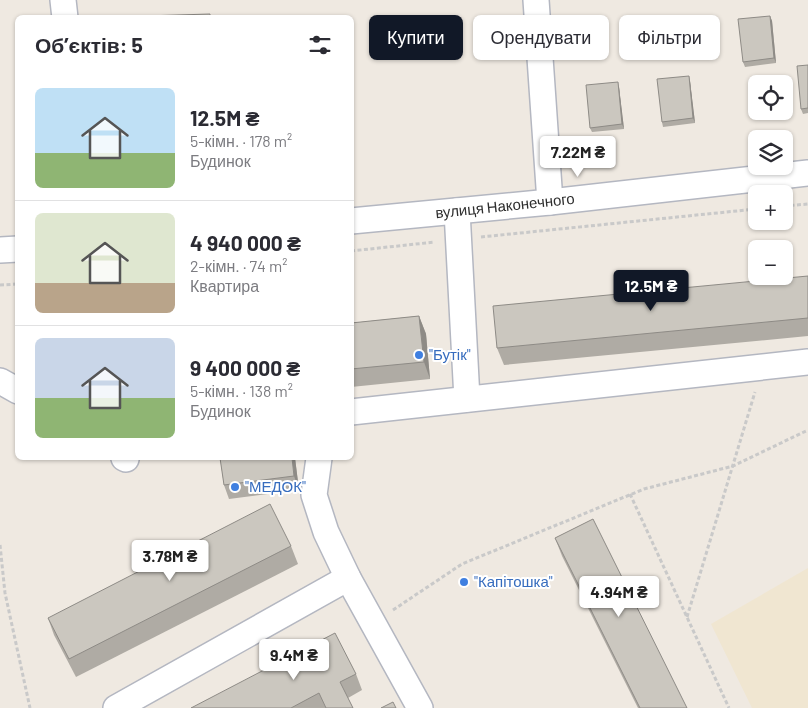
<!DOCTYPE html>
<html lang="uk">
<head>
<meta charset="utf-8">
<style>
	:root { --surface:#fff; --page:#f7f7f7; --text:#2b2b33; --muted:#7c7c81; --line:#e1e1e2; --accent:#111827 }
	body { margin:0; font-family:Barlow,sans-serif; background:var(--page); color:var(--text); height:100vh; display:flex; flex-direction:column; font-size:19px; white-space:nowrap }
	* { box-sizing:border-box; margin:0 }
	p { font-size:16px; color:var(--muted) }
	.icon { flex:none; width:28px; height:28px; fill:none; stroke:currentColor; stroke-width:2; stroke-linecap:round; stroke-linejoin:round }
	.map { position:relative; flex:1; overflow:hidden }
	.drawer { position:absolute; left:15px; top:15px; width:339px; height:445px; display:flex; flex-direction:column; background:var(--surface); border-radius:8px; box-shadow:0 1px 4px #0004 }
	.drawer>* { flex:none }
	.guide { position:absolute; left:369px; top:15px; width:364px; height:45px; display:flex; gap:10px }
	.tools { position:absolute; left:748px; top:75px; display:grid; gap:10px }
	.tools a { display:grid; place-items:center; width:45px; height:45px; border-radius:8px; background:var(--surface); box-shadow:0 1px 4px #0004; font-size:25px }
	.price { position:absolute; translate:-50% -42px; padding:0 11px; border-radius:5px; background:#fff; color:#222; font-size:16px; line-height:32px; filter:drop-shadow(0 1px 2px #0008) }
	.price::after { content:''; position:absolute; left:50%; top:30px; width:15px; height:11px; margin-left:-8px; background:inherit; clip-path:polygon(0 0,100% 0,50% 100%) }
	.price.on { background:var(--accent); color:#fff }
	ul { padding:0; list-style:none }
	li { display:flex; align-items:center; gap:15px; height:125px; padding:0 20px }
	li+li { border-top:1px solid var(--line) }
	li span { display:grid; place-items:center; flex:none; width:140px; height:100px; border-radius:8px; color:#555 }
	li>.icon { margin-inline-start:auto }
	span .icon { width:60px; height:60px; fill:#fffc; stroke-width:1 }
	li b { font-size:21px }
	h2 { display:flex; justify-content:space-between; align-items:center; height:60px; padding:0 20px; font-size:21px }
	.chip { padding:0 18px; border-radius:8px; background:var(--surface); box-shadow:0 1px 4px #0004; font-size:18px; line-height:45px }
	.chip.on { background:var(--accent); color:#fff }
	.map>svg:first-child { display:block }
	.education { fill:#f0e6d1 }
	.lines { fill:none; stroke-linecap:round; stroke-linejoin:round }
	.minor-casing { stroke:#b4b7c1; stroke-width:28 }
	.path { stroke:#c9c9c9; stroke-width:3; stroke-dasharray:4 2.5; stroke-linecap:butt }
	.minor { stroke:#fff; stroke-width:25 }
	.wall { fill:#afaba4 }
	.shaded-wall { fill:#8e8b86 }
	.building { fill:#cbc7bf; stroke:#8e8b86 }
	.shop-dot { fill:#3f7fe0; stroke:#fff; stroke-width:2 }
	.labels { text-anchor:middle; stroke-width:4; stroke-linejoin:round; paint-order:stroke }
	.street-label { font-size:15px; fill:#2e2e2e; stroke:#fff }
	.shop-label { font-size:15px; fill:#366cbe; stroke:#fff; text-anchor:start }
</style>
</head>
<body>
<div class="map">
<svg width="808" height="708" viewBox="0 0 808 708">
	<rect width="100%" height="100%" fill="#efe9e1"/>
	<polygon class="education" points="808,568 808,708 752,708 711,624"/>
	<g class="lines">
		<g class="minor-casing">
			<g id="minor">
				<polyline points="63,0 65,18"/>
				<polyline points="536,0 550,202"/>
				<polyline points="457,211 467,399"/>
				<polyline points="351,221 550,202 808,173"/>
				<polyline points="0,250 18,249"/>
				<polyline points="0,381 18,391"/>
				<polyline points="351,412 808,362"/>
				<polyline points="124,458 126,459"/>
				<polyline points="319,458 314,495 326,532 348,578 420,708"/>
				<polyline points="116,708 348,578"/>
			</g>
		</g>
		<g class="path">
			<polyline points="784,206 808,204"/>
			<polyline points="481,237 756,209"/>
			<polyline points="351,251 435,242"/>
			<polyline points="0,285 18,284"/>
			<polyline points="630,494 729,708"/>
			<polyline points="0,545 5,593 30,708"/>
			<polyline points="393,610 462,564 644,489 733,466 808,430"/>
			<polyline points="687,617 755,392"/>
		</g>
		<use href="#minor" class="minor"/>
	</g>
	<g class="wall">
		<polygon points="770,16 772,21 776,63 745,67 743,62"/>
		<polygon points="808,65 808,113 803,114 801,109"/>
		<polygon points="689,76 690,81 695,123 663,127 662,122"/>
		<polygon points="619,87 624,129 592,132 590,128"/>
		<polygon points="808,276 808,336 504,365 497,348"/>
		<polygon points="419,316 426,334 430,379 351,387 351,323"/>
		<polygon points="220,458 295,458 299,490 229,499 224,485"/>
		<polygon points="555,538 687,708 638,708 562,556"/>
		<polygon points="291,546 298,564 76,677 54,635 48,618"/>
		<polygon points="356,674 362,690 348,698 353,708 191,708"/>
	</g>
	<g class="shaded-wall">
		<polygon points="770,16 772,21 776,63 774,58"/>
		<polygon points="689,76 690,81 695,123 693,118"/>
		<polygon points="618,82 619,87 624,129 622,124"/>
		<polygon points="419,316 426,334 430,379 424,362"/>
		<polygon points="292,458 295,458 299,490 294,476"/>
	</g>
	<g class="building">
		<polygon points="210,14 210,18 112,18 112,17"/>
		<polygon points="770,16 774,58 743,62 738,19"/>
		<polygon points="808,65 808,108 801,109 797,66"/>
		<polygon points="689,76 693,118 662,122 657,79"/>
		<polygon points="618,82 622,124 590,128 586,85"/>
		<polygon points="808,276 808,318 497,348 493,306"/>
		<polygon points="419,316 424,362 351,369 351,323"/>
		<polygon points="220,458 292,458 294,476 224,485"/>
		<polygon points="270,504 291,546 69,659 48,618"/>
		<polygon points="593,519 687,708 640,708 555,538"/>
		<polygon points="335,633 356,674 340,682 353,708 326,708 319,693 291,708 191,708"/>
		<polygon points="393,702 396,708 381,708"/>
	</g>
	<g class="shop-dot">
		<circle cx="419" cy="355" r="5"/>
		<circle cx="235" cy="487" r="5"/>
		<circle cx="464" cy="582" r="5"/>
	</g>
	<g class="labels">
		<g class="street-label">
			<text transform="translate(505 206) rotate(-6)" y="5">вулиця Наконечного</text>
		</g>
		<g class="shop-label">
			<text x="429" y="360">"Бутік"</text>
			<text x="245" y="492">"МЕДОК"</text>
			<text x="474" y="587">"Капітошка"</text>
		</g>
	</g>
</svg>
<div class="tools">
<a><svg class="icon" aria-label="locate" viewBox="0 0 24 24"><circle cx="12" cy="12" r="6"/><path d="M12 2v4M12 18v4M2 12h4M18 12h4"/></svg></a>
<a><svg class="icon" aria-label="layers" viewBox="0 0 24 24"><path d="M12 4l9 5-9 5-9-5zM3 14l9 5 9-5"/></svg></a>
<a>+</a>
<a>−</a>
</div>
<b class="price" style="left:578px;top:178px">7.22M ₴</b>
<b class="price on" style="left:651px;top:312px">12.5M ₴</b>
<b class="price" style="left:170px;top:582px">3.78M ₴</b>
<b class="price" style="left:619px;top:618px">4.94M ₴</b>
<b class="price" style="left:294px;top:681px">9.4M ₴</b>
<div class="guide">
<a class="chip on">Купити</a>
<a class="chip">Орендувати</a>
<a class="chip">Фільтри</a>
</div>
<section class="drawer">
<h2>Об’єктів: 5<svg class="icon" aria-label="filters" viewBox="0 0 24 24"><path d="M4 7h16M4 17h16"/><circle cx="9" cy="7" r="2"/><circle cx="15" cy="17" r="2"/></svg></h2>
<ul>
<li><span style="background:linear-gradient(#bfe0f5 65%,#8fb573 0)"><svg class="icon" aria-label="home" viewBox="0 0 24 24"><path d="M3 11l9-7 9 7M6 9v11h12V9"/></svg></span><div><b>12.5M ₴</b><p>5-кімн. · 178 m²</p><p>Будинок</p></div></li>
<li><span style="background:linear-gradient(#dfe7d0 70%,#b9a48a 0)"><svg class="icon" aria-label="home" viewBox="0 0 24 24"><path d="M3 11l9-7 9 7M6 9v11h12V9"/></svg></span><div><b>4 940 000 ₴</b><p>2-кімн. · 74 m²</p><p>Квартира</p></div></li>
<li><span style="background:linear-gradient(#c9d6e8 60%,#8fb573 0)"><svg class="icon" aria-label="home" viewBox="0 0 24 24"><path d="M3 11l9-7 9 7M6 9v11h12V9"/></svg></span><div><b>9 400 000 ₴</b><p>5-кімн. · 138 m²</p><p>Будинок</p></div></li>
</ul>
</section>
</div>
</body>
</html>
